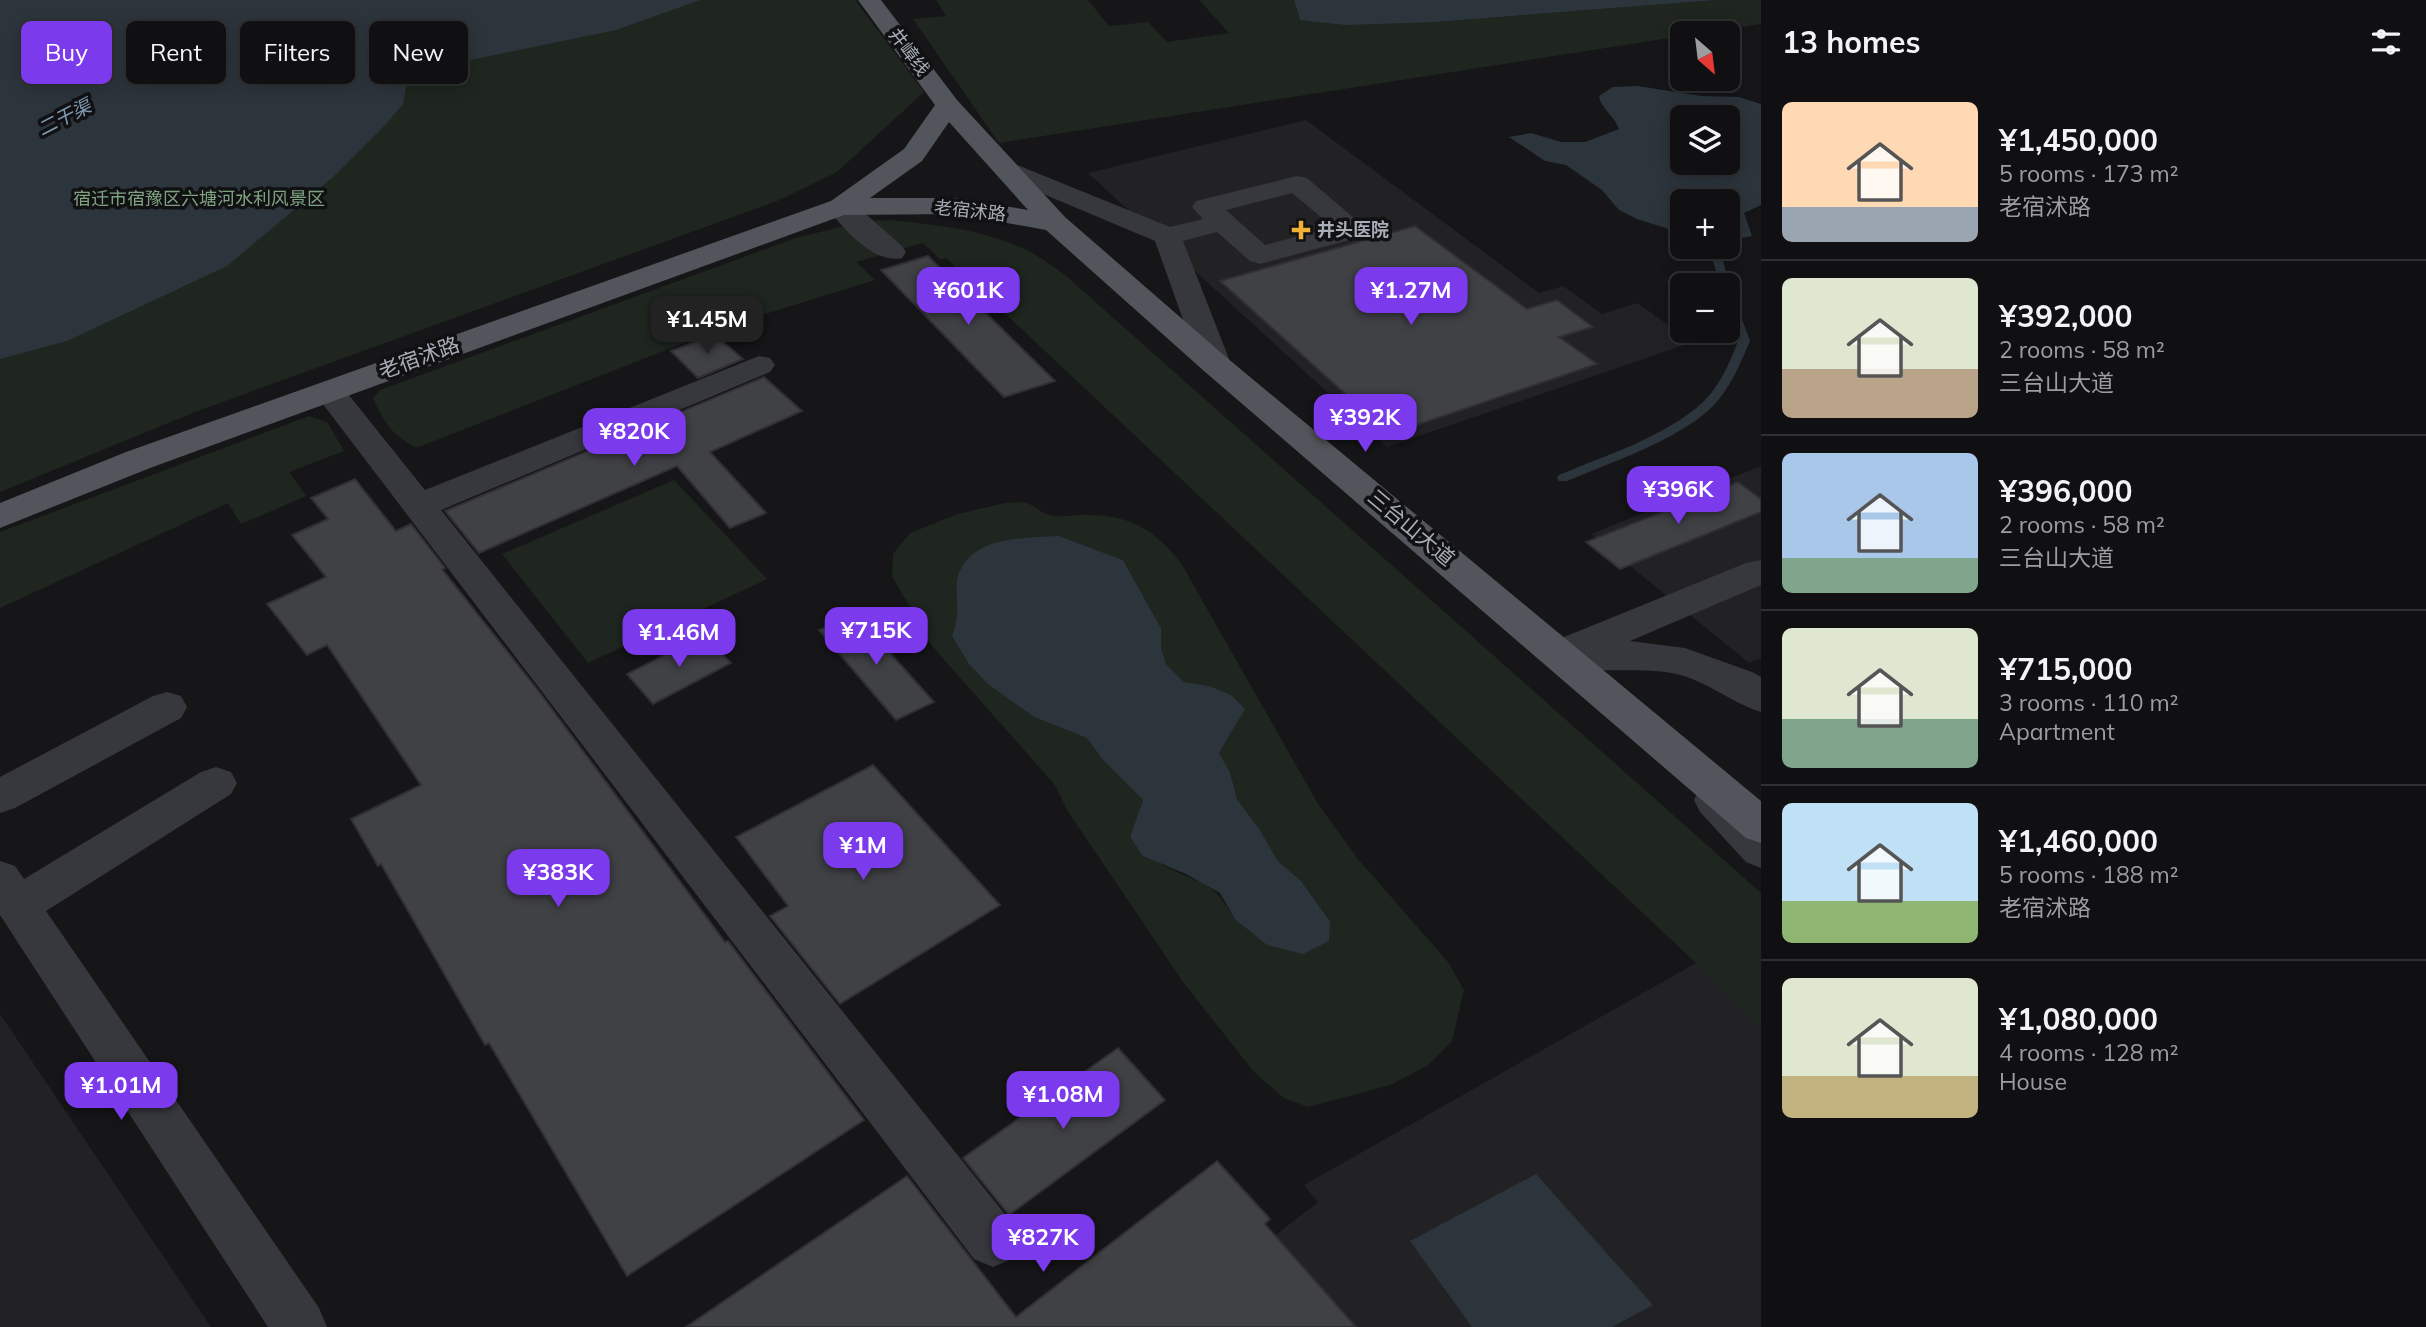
<!DOCTYPE html>
<html lang="en">
<head>
<meta charset="utf-8">
<style>
	:root { --surface:#101012; --page:#1e1e20; --text:#f1f3f6; --muted:#9c9d9f; --line:#303032; --accent:#7c3aed }
	body { margin:0; font-family:Mulish,"Noto Sans SC",sans-serif; background:var(--page); color:var(--text); height:100vh; display:flex; flex-direction:column; font-size:26px; white-space:nowrap }
	* { box-sizing:border-box; margin:0 }
	p { font-size:23px; color:var(--muted) }
	.icon { flex:none; width:38px; height:38px; fill:none; stroke:currentColor; stroke-width:2; stroke-linecap:round; stroke-linejoin:round }
	.map { position:relative; flex:1; overflow:hidden }
	.panel { display:flex; flex-direction:column; background:var(--surface); width:665px }
	.panel>* { flex:none }
	.banner { position:absolute; left:21px; top:21px; width:665px; height:63px; display:flex; gap:14px }
	.needle { width:46px; rotate:152deg }
	.buttons { position:absolute; left:1670px; top:21px; display:grid; gap:14px }
	.buttons a { display:grid; place-items:center; width:70px; height:70px; border-radius:10px; background:var(--surface); box-shadow:0 4px 18px #0003,0 0 0 2px var(--line); font-size:35px }
	.price { position:absolute; translate:-50% -60px; padding:0 16px; border-radius:14px; background:var(--accent); color:#fff; font-size:23px; line-height:46px; filter:drop-shadow(0 2px 4px #0008) }
	.price::after { content:''; position:absolute; left:50%; top:42px; width:21px; height:16px; margin-left:-10px; background:inherit; clip-path:polygon(0 0,100% 0,50% 100%) }
	.price.selected { background:#222; color:#fff }
	ul { padding:0; list-style:none }
	li { display:flex; align-items:center; gap:21px; height:175px; padding:0 21px }
	li+li { border-top:2px solid var(--line) }
	li span { display:grid; place-items:center; flex:none; width:196px; height:140px; border-radius:10px; color:#555 }
	li>.icon { margin-inline-start:auto }
	span .icon { width:84px; height:84px; fill:#fffc; stroke-width:1 }
	li b { font-size:30px }
	h2 { display:flex; justify-content:space-between; align-items:center; height:84px; padding:0 21px; font-size:30px }
	.pill { padding:0 24px; border-radius:10px; background:var(--surface); box-shadow:0 4px 18px #0003,0 0 0 2px var(--line); font-size:24px; line-height:63px }
	.pill.selected { background:var(--accent); color:#fff }
	main { display:flex; flex:1; min-height:0 }
	.map>svg:first-child { display:block }
	.built { fill:#222225 }
	.green { fill:#1e261f; fill-rule:evenodd }
	.water { fill:#2c353c; fill-rule:evenodd }
	.lines { fill:none; stroke-linecap:round; stroke-linejoin:round }
	.stream { fill:#2c353c; fill-rule:evenodd }
	.building { fill:#404145; stroke:#303034; stroke-width:2 }
	.minor { fill:#37383d; fill-rule:evenodd }
	.major { fill:#53555c; fill-rule:evenodd }
	.poi-dot { fill:#f2b134; stroke:#111113; stroke-width:2.5 }
	.labels { text-anchor:middle; stroke-width:7; stroke-linejoin:round; paint-order:stroke }
	.far-street-label { font-size:18px; fill:#a8adb8; stroke:#111113 }
	.far-park-label { font-size:18px; fill:#7fa381; stroke:#111113 }
	.far-poi-label { font-size:18px; font-weight:bold; fill:#a8adb8; stroke:#111113; text-anchor:start }
	.far-water-label { font-size:19px; font-style:italic; fill:#7f9bb3; stroke:#111113 }
	.street-label { font-size:21px; fill:#a8adb8; stroke:#111113 }
</style>
</head>
<body>
<main>
<div class="map">
<svg width="1761" height="1327" viewBox="0 0 1761 1327">
	<rect width="100%" height="100%" fill="#161618"/>
	<g class="built">
		<polygon points="1306,120 1539,293 1563,286 1602,314 1637,303 1693,342 1387,447 1088,173"/>
		<polygon points="1761,466 1761,658 1749,663 1591,534"/>
		<polygon points="1696,963 1761,1029 1761,1327 1158,1327 1318,1202 1304,1185"/>
		<polygon points="0,1014 211,1327 0,1327"/>
	</g>
	<g class="green">
		<polygon points="0,0 855,0 924,92 837,172 777,201 195,412 0,492"/>
		<polygon points="936,0 1088,0 1109,26 1148,22 1167,42 1229,33 1199,0 1294,0 1300,20 1435,22 1717,0 1761,0 1761,24 1703,33 1682,33 1682,36 999,143 913,19 946,16"/>
		<path d="M891,220C936,225 982,229 1024,249C1038,255 1052,266 1065,275L1761,893V1029L1696,963L946,258L941,260L923,243L856,262L875,280L727,326L416,448C391,433 385,425 373,398L380,390L796,238L864,221Z"/>
		<polygon points="309,416 327,422 344,451 289,472 306,496 241,524 228,503 0,608 0,532"/>
		<polygon points="674,480 767,579 588,663 502,554"/>
		<path d="M1005,503C1011,503 1021,501 1027,503C1039,508 1040,514 1056,516C1067,517 1078,514 1089,515C1131,515 1156,531 1181,563L1318,804L1358,859L1448,962L1464,990L1452,1041L1427,1066L1390,1085L1308,1107L1284,1098L1254,1072L1183,982L1067,810L1055,785L932,646L892,576L893,554L910,533L958,514ZM1059,536L1123,560L1161,628V647L1166,664L1184,682L1209,686L1244,709L1219,753L1230,772L1237,799L1260,830L1277,860L1301,881L1330,920L1235,919C1213,882 1205,885 1168,868C1155,862 1142,847 1130,837L1143,800L1103,760L1087,738L1034,717L952,636L958,617L957,591Z"/>
	</g>
	<g class="water">
		<polygon points="0,0 700,0 616,30 436,67 407,81 403,104 386,124 332,178 227,266 67,341 0,359"/>
		<polygon points="1294,0 1717,0 1435,22 1346,25 1300,20"/>
		<path d="M1637,86L1702,96L1739,97L1761,104V205L1744,213L1752,236L1727,241V201H1682V233L1637,219L1619,210L1602,190L1566,165L1545,161L1509,137L1531,133L1561,142H1585L1619,129C1615,116 1601,109 1599,96L1613,87ZM1682,117H1727V163H1682Z"/>
		<path d="M1059,536L1123,560L1161,628V647L1166,664L1184,682L1209,686L1231,695L1245,709L1219,753L1230,772L1237,799L1260,830L1277,860L1301,881L1330,921L1329,941L1303,954L1267,945L1235,919L1220,893L1186,874L1143,856L1130,837L1143,800L1103,760L1087,738L1034,717L988,684L969,664L952,636C954,629 957,622 957,615C958,602 955,589 958,576C971,536 1024,538 1059,536Z"/>
		<polygon points="1536,1174 1653,1305 1612,1327 1472,1327 1410,1241"/>
	</g>
	<g class="lines">
		<g class="stream">
			<polygon points="1709,247 1719,247 1730,285 1729,287 1720,285"/>
			<path d="M1727,288L1732,291L1750,341C1740,364 1730,389 1712,407C1678,440 1612,462 1567,481H1559L1557,478L1559,475C1604,456 1667,436 1703,402C1720,386 1730,362 1738,341L1727,308Z"/>
		</g>
	</g>
	<g class="building">
		<polygon points="1415,226 1527,309 1557,300 1593,327 1559,337 1597,364 1390,434 1220,281"/>
		<polygon points="928,256 1055,381 1004,397 881,270"/>
		<polygon points="714,334 743,359 698,378 671,351"/>
		<polygon points="764,377 802,411 710,452 766,513 730,528 677,466 479,553 445,511"/>
		<polygon points="355,479 396,531 411,524 445,568 442,569 537,689 725,942 728,941 864,1120 627,1276 489,1043 485,1045 381,864 378,866 351,819 421,785 327,645 307,655 267,604 326,577 292,535 328,519 311,498"/>
		<polygon points="1738,482 1761,499 1761,512 1620,569 1586,542"/>
		<polygon points="855,614 934,702 896,720 819,630"/>
		<polygon points="704,635 731,663 653,704 627,674"/>
		<polygon points="873,765 1000,905 840,1004 770,916 788,906 736,837"/>
		<polygon points="1118,1048 1165,1100 1009,1215 963,1158"/>
		<polygon points="1217,1161 1270,1219 1265,1224 1356,1327 686,1327 907,1176 1016,1317"/>
	</g>
	<g class="lines">
		<g class="minor">
			<path d="M1005,160L1170,227L1203,219L1192,207L1196,201L1297,176L1307,178L1368,230L1364,236L1260,264L1250,261L1217,232L1183,241L1231,364L1226,371L1215,373L1204,371L1199,364L1155,241L996,174L992,168L996,162ZM1292,193L1333,227L1265,245L1226,210Z"/>
			<path d="M841,199L851,201L902,246L906,252L902,258C875,265 842,228 827,207L831,201Z"/>
			<polygon points="759,356 770,358 775,365 770,372 441,510 1012,1223 1019,1241 1012,1259 993,1267 974,1259 313,391 318,384 329,381 340,384 425,490"/>
			<path d="M1761,560V585L1630,641L1685,648L1752,672L1761,677V712C1729,702 1707,680 1672,673C1639,667 1598,674 1568,666L1561,668L1547,664L1542,654L1547,644L1746,563Z"/>
			<polygon points="167,692 181,696 187,707 181,718 15,808 0,813 0,777 153,696"/>
			<polygon points="216,767 231,772 237,783 231,794 46,911 319,1308 327,1327 268,1327 0,915 0,861 15,866 24,879 201,772"/>
			<polygon points="1715,783 1730,788 1761,821 1761,868 1746,862 1700,812 1694,800 1700,788"/>
		</g>
		<path class="major" d="M858,0H881L957,100L1065,217L1226,357L1761,801V843L1746,838L1204,371L1046,230L957,214L844,215L150,468L0,528V503L126,452L831,201L904,149L935,105ZM949,122L1028,210L957,198H870L922,161Z"/>
	</g>
	<path class="poi-dot" d="M1297.5 219.5h7v7h7v7h-7v7h-7v-7h-7v-7h7z"/>
	<g class="labels">
		<g class="far-street-label">
			<text transform="translate(909 52) rotate(53)" y="6">井嶂线</text>
			<text transform="translate(970 211) rotate(6)" y="6">老宿沭路</text>
		</g>
		<g class="far-park-label">
			<text x="199" y="205">宿迁市宿豫区六塘河水利风景区</text>
		</g>
		<g class="far-poi-label">
			<text x="1317" y="236">井头医院</text>
		</g>
		<g class="far-water-label">
			<text transform="translate(64 117) rotate(-27)" y="7">二干渠</text>
		</g>
		<g class="street-label">
			<text transform="translate(419 358) rotate(-20)" y="7">老宿沭路</text>
			<text transform="translate(1411 528) rotate(40)" y="7">三台山大道</text>
		</g>
	</g>
</svg>
<div class="buttons">
<a><svg class="needle" viewBox="-14 -14 28 28"><path d="M0-13l5 13h-10z" fill="#e53935"/><path d="M0 13l5-13h-10z" fill="#9c9d9f"/></svg></a>
<a><svg class="icon" aria-label="layers" viewBox="0 0 24 24"><path d="M12 4l9 5-9 5-9-5zM3 14l9 5 9-5"/></svg></a>
<a>+</a>
<a>−</a>
</div>
<b class="price" style="left:968px;top:327px">¥601K</b>
<b class="price" style="left:1411px;top:327px">¥1.27M</b>
<b class="price selected" style="left:707px;top:356px">¥1.45M</b>
<b class="price" style="left:1365px;top:454px">¥392K</b>
<b class="price" style="left:634px;top:468px">¥820K</b>
<b class="price" style="left:1678px;top:526px">¥396K</b>
<b class="price" style="left:876px;top:667px">¥715K</b>
<b class="price" style="left:679px;top:669px">¥1.46M</b>
<b class="price" style="left:863px;top:882px">¥1M</b>
<b class="price" style="left:558px;top:909px">¥383K</b>
<b class="price" style="left:121px;top:1122px">¥1.01M</b>
<b class="price" style="left:1063px;top:1131px">¥1.08M</b>
<b class="price" style="left:1043px;top:1274px">¥827K</b>
<div class="banner">
<a class="pill selected">Buy</a>
<a class="pill">Rent</a>
<a class="pill">Filters</a>
<a class="pill">New</a>
</div>
</div>
<section class="panel">
<h2>13 homes<svg class="icon" aria-label="filters" viewBox="0 0 24 24"><path d="M4 7h16M4 17h16"/><circle cx="9" cy="7" r="2"/><circle cx="15" cy="17" r="2"/></svg></h2>
<ul>
<li><span style="background:linear-gradient(#ffd9b3 75%,#9aa5b1 0)"><svg class="icon" aria-label="home" viewBox="0 0 24 24"><path d="M3 11l9-7 9 7M6 9v11h12V9"/></svg></span><div><b>¥1,450,000</b><p>5 rooms · 173 m²</p><p>老宿沭路</p></div></li>
<li><span style="background:linear-gradient(#dfe7d0 65%,#b9a48a 0)"><svg class="icon" aria-label="home" viewBox="0 0 24 24"><path d="M3 11l9-7 9 7M6 9v11h12V9"/></svg></span><div><b>¥392,000</b><p>2 rooms · 58 m²</p><p>三台山大道</p></div></li>
<li><span style="background:linear-gradient(#a9c7e8 75%,#7fa58c 0)"><svg class="icon" aria-label="home" viewBox="0 0 24 24"><path d="M3 11l9-7 9 7M6 9v11h12V9"/></svg></span><div><b>¥396,000</b><p>2 rooms · 58 m²</p><p>三台山大道</p></div></li>
<li><span style="background:linear-gradient(#dfe7d0 65%,#7fa58c 0)"><svg class="icon" aria-label="home" viewBox="0 0 24 24"><path d="M3 11l9-7 9 7M6 9v11h12V9"/></svg></span><div><b>¥715,000</b><p>3 rooms · 110 m²</p><p>Apartment</p></div></li>
<li><span style="background:linear-gradient(#bfe0f5 70%,#8fb573 0)"><svg class="icon" aria-label="home" viewBox="0 0 24 24"><path d="M3 11l9-7 9 7M6 9v11h12V9"/></svg></span><div><b>¥1,460,000</b><p>5 rooms · 188 m²</p><p>老宿沭路</p></div></li>
<li><span style="background:linear-gradient(#dfe7d0 70%,#c2b280 0)"><svg class="icon" aria-label="home" viewBox="0 0 24 24"><path d="M3 11l9-7 9 7M6 9v11h12V9"/></svg></span><div><b>¥1,080,000</b><p>4 rooms · 128 m²</p><p>House</p></div></li>
</ul>
</section>
</main>
</body>
</html>
